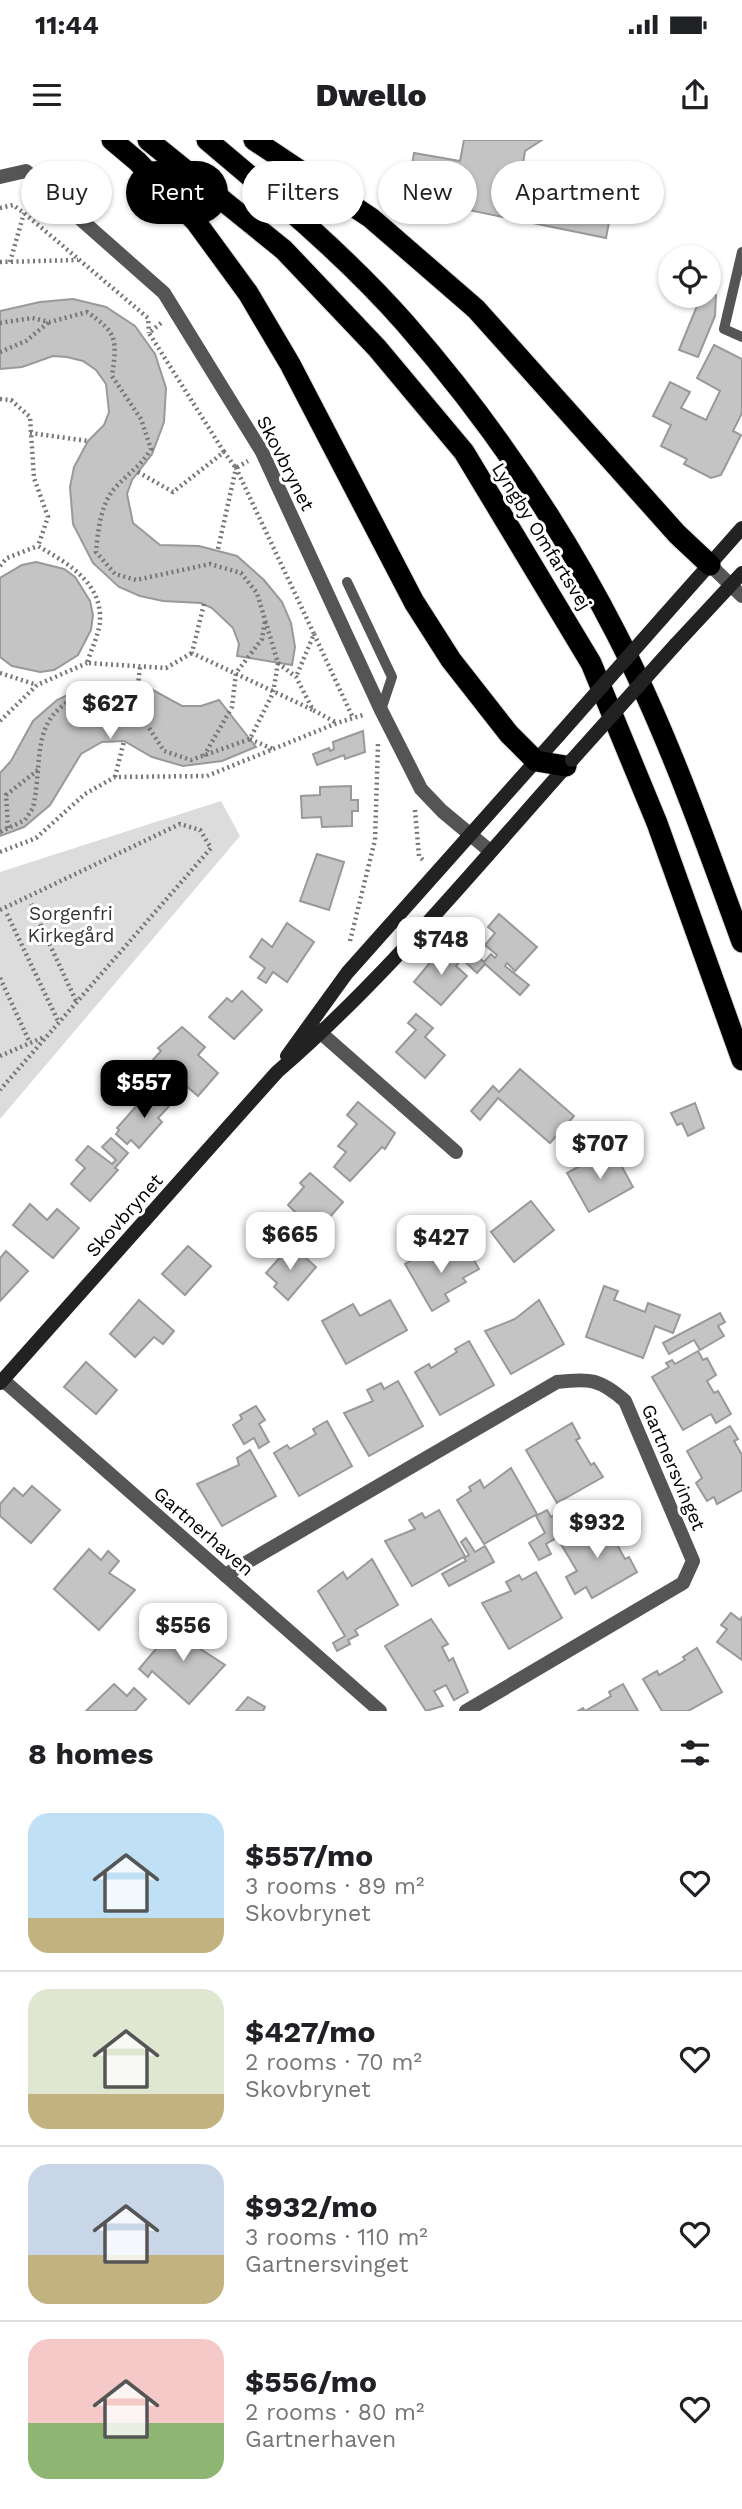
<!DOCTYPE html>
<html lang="en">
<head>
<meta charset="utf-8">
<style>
	:root { --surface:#fff; --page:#f6f6f6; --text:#202124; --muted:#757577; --line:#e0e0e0; --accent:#000 }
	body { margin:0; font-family:"Work Sans",sans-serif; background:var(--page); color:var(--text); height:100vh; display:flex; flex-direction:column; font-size:26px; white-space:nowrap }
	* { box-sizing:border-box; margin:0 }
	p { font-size:23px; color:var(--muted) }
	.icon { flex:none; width:38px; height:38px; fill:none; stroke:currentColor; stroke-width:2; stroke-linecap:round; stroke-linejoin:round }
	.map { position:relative; height:1571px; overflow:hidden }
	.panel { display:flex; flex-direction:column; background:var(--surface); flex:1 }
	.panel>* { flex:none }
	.hud { position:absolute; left:21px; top:21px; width:700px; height:63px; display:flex; gap:14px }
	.tools { position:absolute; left:658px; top:105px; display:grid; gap:14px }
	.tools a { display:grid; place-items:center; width:63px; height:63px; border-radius:50%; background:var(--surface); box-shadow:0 2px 5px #0004; font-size:35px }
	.price { position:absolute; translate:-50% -60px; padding:0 16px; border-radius:14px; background:#fff; color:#222; font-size:23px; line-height:46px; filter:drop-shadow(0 2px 4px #0008) }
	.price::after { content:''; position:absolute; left:50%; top:42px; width:21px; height:16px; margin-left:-10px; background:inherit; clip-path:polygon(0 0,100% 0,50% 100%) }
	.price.selected { background:var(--accent); color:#fff }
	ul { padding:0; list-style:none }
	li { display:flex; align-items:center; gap:21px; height:175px; padding:0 28px }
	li+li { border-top:2px solid var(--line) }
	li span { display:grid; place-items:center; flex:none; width:196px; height:140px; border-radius:21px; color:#555 }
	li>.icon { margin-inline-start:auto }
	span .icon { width:84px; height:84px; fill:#fffc; stroke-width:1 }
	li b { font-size:30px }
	h2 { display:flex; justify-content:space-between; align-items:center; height:84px; padding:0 28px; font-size:30px }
	.tag { padding:0 24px; border-radius:32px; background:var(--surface); box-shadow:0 2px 5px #0004; font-size:24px; line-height:63px }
	.tag.selected { background:var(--accent); color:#fff }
	.status { display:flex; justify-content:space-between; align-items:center; height:49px; padding:0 35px; background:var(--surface); direction:ltr }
	.status svg { height:19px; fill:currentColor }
	header { display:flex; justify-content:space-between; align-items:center; height:91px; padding:0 28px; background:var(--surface); font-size:32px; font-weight:800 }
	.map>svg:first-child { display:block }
	.green { fill:#dcdcdc }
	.building { fill:#c4c4c4; stroke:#999; stroke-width:2 }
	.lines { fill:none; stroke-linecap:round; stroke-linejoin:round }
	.highway-casing { stroke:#dbdbdb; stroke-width:23 }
	.path { stroke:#777; stroke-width:4.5; stroke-dasharray:2 3.5; stroke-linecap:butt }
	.lane { stroke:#555; stroke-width:10 }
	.street { stroke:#555; stroke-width:14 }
	.secondary { stroke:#222; stroke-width:14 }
	.highway { stroke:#000; stroke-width:21 }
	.secondary-bridge { stroke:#222; stroke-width:14 }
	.labels { text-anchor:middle; stroke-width:6; stroke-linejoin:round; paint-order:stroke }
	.street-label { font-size:19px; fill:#000; stroke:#fff }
	.park-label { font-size:19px; fill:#333; stroke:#fff }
</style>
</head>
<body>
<div class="status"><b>11:44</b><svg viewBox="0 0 49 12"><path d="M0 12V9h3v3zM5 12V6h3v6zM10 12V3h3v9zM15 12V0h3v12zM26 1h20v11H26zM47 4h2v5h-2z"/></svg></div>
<header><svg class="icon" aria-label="menu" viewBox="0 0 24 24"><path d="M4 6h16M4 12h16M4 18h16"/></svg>Dwello<svg class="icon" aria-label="share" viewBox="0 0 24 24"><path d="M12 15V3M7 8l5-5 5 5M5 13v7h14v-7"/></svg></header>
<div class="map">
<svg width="742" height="1571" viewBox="0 0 742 1571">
	<rect width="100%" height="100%" fill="#fff"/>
	<polygon class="green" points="221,661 240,696 0,979 0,732"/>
	<g class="building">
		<polygon points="464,0 542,0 525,11 521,35 615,52 613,63 602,69 610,77 606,98 449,66 448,60 453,55 408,47 414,13 460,21"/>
		<polygon points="709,152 716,155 715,176 698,217 679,210 701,156 709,156"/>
		<polygon points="73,159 106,167 135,186 155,214 166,248 164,282 152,314 132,340 127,354 133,383 160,405 199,406 237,416 264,440 282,462 291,483 295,507 292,525 237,516 239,504 233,488 212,468 201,463 163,461 140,456 119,447 93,423 73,384 70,347 74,327 88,301 104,285 109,272 106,244 96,230 83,221 67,217 53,216 22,227 0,229 0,171 40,162"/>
		<polygon points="714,205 742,219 742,273 733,291 741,295 721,335 711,338 684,324 687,319 661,306 671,285 653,276 670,242 690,252 681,268 706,280 720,251 697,238"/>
		<polygon points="36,422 64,429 75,437 90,461 93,475 91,490 78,515 54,530 40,532 12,526 0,517 0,438 22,425"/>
		<polygon points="119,542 151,549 182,566 201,566 219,560 256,607 222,621 183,626 152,617 124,601 102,602 81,614 50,665 24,687 0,696 0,633 11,621 33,581 57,560 86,546"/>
		<polygon points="363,591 365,612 345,619 344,615 317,625 313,614 329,608 330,611 334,609 333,602"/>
		<polygon points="351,646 351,660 358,660 358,671 352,671 352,686 322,687 321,677 302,678 301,656 320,655 320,647"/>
		<polygon points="317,714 344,722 329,770 300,761"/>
		<polygon points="499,774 537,807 515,831 507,823 505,826 529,845 520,855 485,824 477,833 460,817 468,808 484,822 491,814 495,818 497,815 485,805 495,793 488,787"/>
		<polygon points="287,783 314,802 287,842 273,832 266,843 258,838 265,828 250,817 262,799 272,807"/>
		<polygon points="446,808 460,821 456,826 467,836 441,865 414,842 438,813 440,815"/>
		<polygon points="242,851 262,870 234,899 209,877 227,858 232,862"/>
		<polygon points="416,874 433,888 425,897 445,915 425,938 396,912 416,890 408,883"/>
		<polygon points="182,887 205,907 198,915 218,933 198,956 177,938 173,942 151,922 161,911 158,908"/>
		<polygon points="520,929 574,976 550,1003 498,958 480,980 471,971 493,946 499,952"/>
		<polygon points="164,950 175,960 158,978 162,982 139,1008 131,1000 127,1004 116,994 119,990 117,988 140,962 145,966"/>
		<polygon points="358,962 395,993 385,1009 382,1007 350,1041 334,1027 346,1012 338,1006 357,984 347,975"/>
		<polygon points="695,963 704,988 688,996 682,983 677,985 671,973"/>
		<polygon points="111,998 128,1013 115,1028 118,1030 90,1061 71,1044 85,1028 76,1020 88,1006 112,1024 116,1020 102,1007"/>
		<polygon points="604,1013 608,1021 616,1016 633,1047 589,1072 567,1033"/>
		<polygon points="310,1033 343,1062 329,1078 333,1082 327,1088 323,1085 317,1092 305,1081 302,1085 297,1080 300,1077 288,1065 304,1047 300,1043"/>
		<polygon points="531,1061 554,1090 514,1122 491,1092"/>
		<polygon points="30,1064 47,1080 57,1069 79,1088 53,1118 13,1085"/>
		<polygon points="291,1105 316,1127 288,1160 274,1147 277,1143 266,1133"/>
		<polygon points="188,1106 211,1126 185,1155 162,1134"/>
		<polygon points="467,1108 479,1129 463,1138 466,1142 445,1154 449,1161 432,1171 405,1124 430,1110 436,1121"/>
		<polygon points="6,1111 28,1131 0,1161 0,1118"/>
		<polygon points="604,1146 618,1151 614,1160 645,1172 648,1163 680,1175 673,1193 655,1186 643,1218 586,1197"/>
		<polygon points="139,1160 174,1191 163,1204 154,1197 135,1217 110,1194"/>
		<polygon points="390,1160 407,1190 346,1224 322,1181 353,1164 360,1176"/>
		<polygon points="539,1160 564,1204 511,1234 485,1191 515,1179"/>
		<polygon points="720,1173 725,1182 718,1186 724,1196 700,1210 694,1200 669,1214 663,1203"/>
		<polygon points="469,1201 494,1245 440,1275 415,1232 429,1224 431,1228 457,1212 455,1209"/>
		<polygon points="698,1211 703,1220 707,1218 716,1235 707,1241 714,1253 718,1251 731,1274 716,1283 711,1274 683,1290 652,1237 669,1227 666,1223 672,1220 675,1224"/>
		<polygon points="86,1222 117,1250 96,1274 64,1247"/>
		<polygon points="398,1241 423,1286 369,1316 344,1273 373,1261 367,1250 381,1243 384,1249"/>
		<polygon points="256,1266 265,1280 259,1284 269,1302 259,1308 254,1298 244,1304 233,1285 242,1279 240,1275"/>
		<polygon points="327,1281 352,1326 299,1356 274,1313 287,1305 290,1309 316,1294 313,1289"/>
		<polygon points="572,1283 580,1298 576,1300 591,1325 594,1323 603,1337 557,1363 526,1310"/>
		<polygon points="730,1286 738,1299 734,1301 742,1315 742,1350 717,1364 714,1357 707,1361 696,1343 702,1338 687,1311"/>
		<polygon points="250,1310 276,1356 222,1386 197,1344 239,1325 237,1318"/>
		<polygon points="511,1328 537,1374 484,1404 457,1360 471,1351 469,1347 480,1340 484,1348"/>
		<polygon points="32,1346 60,1370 31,1403 0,1376 0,1364 14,1348 23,1356"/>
		<polygon points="567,1368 576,1387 546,1404 551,1414 539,1420 529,1403 545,1393 536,1376 547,1370 551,1377"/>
		<polygon points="439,1370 465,1416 412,1446 385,1401 415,1389 409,1380 422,1373 425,1378"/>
		<polygon points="606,1378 615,1392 611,1394 625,1419 629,1417 637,1432 592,1458 586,1447 575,1454 566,1437 577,1431 561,1404"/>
		<polygon points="466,1398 475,1412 485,1406 494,1422 449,1446 442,1434 466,1421 464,1418 469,1415 461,1402"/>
		<polygon points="89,1409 101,1420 108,1411 119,1421 109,1433 135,1450 99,1490 54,1449"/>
		<polygon points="372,1419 398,1465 355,1490 358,1495 348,1500 350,1504 337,1511 333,1503 345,1496 318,1451 343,1432 347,1439"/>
		<polygon points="536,1432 562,1478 509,1509 482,1463 511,1451 506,1442 519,1435 522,1440"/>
		<polygon points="731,1473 740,1480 742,1477 742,1520 717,1502 727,1489 721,1485"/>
		<polygon points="431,1479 448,1504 442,1507 449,1521 453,1518 468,1552 454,1560 446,1545 434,1551 443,1566 426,1571 385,1506"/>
		<polygon points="178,1483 191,1494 197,1488 208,1498 199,1508 225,1525 189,1564 152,1531 148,1537 139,1529"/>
		<polygon points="697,1508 722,1552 688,1571 662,1571 643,1539 657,1531 659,1535 685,1520 683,1517"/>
		<polygon points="114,1544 127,1556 134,1548 146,1559 135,1571 86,1571"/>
		<polygon points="623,1544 638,1571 578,1571 583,1568 585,1571 611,1556 609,1552"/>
		<polygon points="248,1557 265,1567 263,1571 236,1571"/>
	</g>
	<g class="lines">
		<g class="highway-casing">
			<g id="highway">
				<polyline points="112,0 137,21 196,82 248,153 290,224 414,462 451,520 509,594 536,621 566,626"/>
				<polyline points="148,0 284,110 377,208 464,312 591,523 657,683 742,920"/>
				<path d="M207,0C276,58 345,115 405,183C487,277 559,382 616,493C667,592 704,698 742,802"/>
				<polyline points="254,0 371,78 476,169 677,394 710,425"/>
			</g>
		</g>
		<g class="path">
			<polyline points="0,68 13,65 24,73 148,178 149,193"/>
			<polyline points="0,122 78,120"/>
			<polyline points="10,122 24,73"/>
			<path d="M0,183L32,178L50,182L87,172C118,193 117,200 112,236L141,279L151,309C141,326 126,335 114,349C100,366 98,392 96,412L115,434L136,440L210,424L241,433L257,453L278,523L273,553L250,599L191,620L164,611L147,585L136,556C119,549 102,547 84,554C28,576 44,618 33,668L25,680L0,692"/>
			<polyline points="161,183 149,193 224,312"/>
			<polyline points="0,212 26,201 49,182"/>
			<path d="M0,259L11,260L30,277L34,338L48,377L38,406C67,423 102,442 100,481C99,494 91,510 87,523L166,528L192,513"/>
			<polyline points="30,293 88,301"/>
			<polyline points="138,332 173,352 224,312 236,328 248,321"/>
			<polyline points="218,409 236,328 314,494 296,537"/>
			<polyline points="0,426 7,418 38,406"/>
			<polyline points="204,464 192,513 313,570"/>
			<polyline points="314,494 353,578"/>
			<polyline points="278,523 296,537 313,570 337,583"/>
			<polyline points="0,533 37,545"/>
			<polyline points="138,546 140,526"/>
			<polyline points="0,581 37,545 87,523"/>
			<polyline points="250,599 275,610"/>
			<polyline points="204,616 232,567 236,533 262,499 265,481"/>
			<polyline points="115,637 124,601"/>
			<polyline points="415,670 419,716 424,721"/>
			<polyline points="8,688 6,655 38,630"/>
			<polyline points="0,712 36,698 85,654 115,637 207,636 337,583 363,575"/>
			<polyline points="31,764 76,861"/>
			<polyline points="0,770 180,684 200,690 211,708 0,950"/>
			<polyline points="7,774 58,881"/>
			<polyline points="350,801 375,700 378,604"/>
			<polyline points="0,838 30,903"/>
			<polyline points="0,916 44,897"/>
		</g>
		<g class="lane">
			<polyline points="742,112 724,189 742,197"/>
			<polyline points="347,442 392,537 381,570"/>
		</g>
		<g class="street">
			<polyline points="0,37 26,31 164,153 262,312 381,570 421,649 442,671 490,711"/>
			<polyline points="710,425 742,456"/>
			<polyline points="313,886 456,1012"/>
			<polyline points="3,1240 380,1571"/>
			<path d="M225,1435L557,1242C590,1238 600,1239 625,1261L693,1421L683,1443L466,1571"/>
		</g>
		<g class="secondary">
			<polyline points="663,477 742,388"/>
			<polyline points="676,504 742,433"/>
			<polyline points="287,916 347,833 559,595"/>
			<path d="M0,1243L277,932C385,839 476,727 571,621"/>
		</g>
		<use href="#highway" class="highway"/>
		<g class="secondary-bridge">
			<polyline points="559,595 663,477"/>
			<polyline points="572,620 676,504"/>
		</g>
	</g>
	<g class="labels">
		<g class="street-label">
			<text transform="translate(286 323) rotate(63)" y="7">Skovbrynet</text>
			<text transform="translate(542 396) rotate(58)" y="7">Lyngby Omfartsvej</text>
			<text transform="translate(124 1075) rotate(-48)" y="7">Skovbrynet</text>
			<text transform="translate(674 1327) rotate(67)" y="7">Gartnersvinget</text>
			<text transform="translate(204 1391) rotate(41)" y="7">Gartnerhaven</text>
		</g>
		<g class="park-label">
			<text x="71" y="780">Sorgenfri<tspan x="71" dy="22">Kirkegård</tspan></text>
		</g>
	</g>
</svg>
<div class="tools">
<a><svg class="icon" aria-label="locate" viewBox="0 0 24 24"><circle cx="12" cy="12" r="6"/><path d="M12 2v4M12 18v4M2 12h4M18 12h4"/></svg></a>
</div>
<b class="price" style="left:110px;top:601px">$627</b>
<b class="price" style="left:441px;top:837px">$748</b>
<b class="price selected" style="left:144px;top:980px">$557</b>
<b class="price" style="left:600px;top:1041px">$707</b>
<b class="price" style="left:290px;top:1132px">$665</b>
<b class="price" style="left:441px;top:1135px">$427</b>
<b class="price" style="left:597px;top:1420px">$932</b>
<b class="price" style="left:183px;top:1523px">$556</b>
<div class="hud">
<a class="tag">Buy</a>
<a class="tag selected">Rent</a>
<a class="tag">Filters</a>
<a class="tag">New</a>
<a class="tag">Apartment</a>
</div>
</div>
<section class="panel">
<h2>8 homes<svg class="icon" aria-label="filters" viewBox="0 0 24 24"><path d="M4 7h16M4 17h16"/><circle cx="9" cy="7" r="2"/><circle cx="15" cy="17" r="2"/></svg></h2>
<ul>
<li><span style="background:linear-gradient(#bfe0f5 75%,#c2b280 0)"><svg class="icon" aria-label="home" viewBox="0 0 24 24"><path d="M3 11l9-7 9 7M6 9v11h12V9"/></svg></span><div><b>$557/mo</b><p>3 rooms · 89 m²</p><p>Skovbrynet</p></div><svg class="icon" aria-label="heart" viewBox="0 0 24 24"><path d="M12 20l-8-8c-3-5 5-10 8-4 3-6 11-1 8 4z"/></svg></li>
<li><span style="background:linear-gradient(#dfe7d0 75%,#c2b280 0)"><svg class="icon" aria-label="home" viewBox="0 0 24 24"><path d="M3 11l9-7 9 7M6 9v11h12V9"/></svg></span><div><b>$427/mo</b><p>2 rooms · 70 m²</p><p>Skovbrynet</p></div><svg class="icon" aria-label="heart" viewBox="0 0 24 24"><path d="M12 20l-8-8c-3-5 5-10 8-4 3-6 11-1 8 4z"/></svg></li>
<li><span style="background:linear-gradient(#c9d6e8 65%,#c2b280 0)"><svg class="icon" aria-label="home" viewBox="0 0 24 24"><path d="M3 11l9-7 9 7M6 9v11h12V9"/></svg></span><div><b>$932/mo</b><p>3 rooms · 110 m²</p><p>Gartnersvinget</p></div><svg class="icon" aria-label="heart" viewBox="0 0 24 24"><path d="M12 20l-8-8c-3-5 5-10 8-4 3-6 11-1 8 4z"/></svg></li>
<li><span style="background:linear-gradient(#f6c9c9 60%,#8fb573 0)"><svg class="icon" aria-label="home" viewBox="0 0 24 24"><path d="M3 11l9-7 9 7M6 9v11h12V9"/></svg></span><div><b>$556/mo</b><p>2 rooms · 80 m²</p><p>Gartnerhaven</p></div><svg class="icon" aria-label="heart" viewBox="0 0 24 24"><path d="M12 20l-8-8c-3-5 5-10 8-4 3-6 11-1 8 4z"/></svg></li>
</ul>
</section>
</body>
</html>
